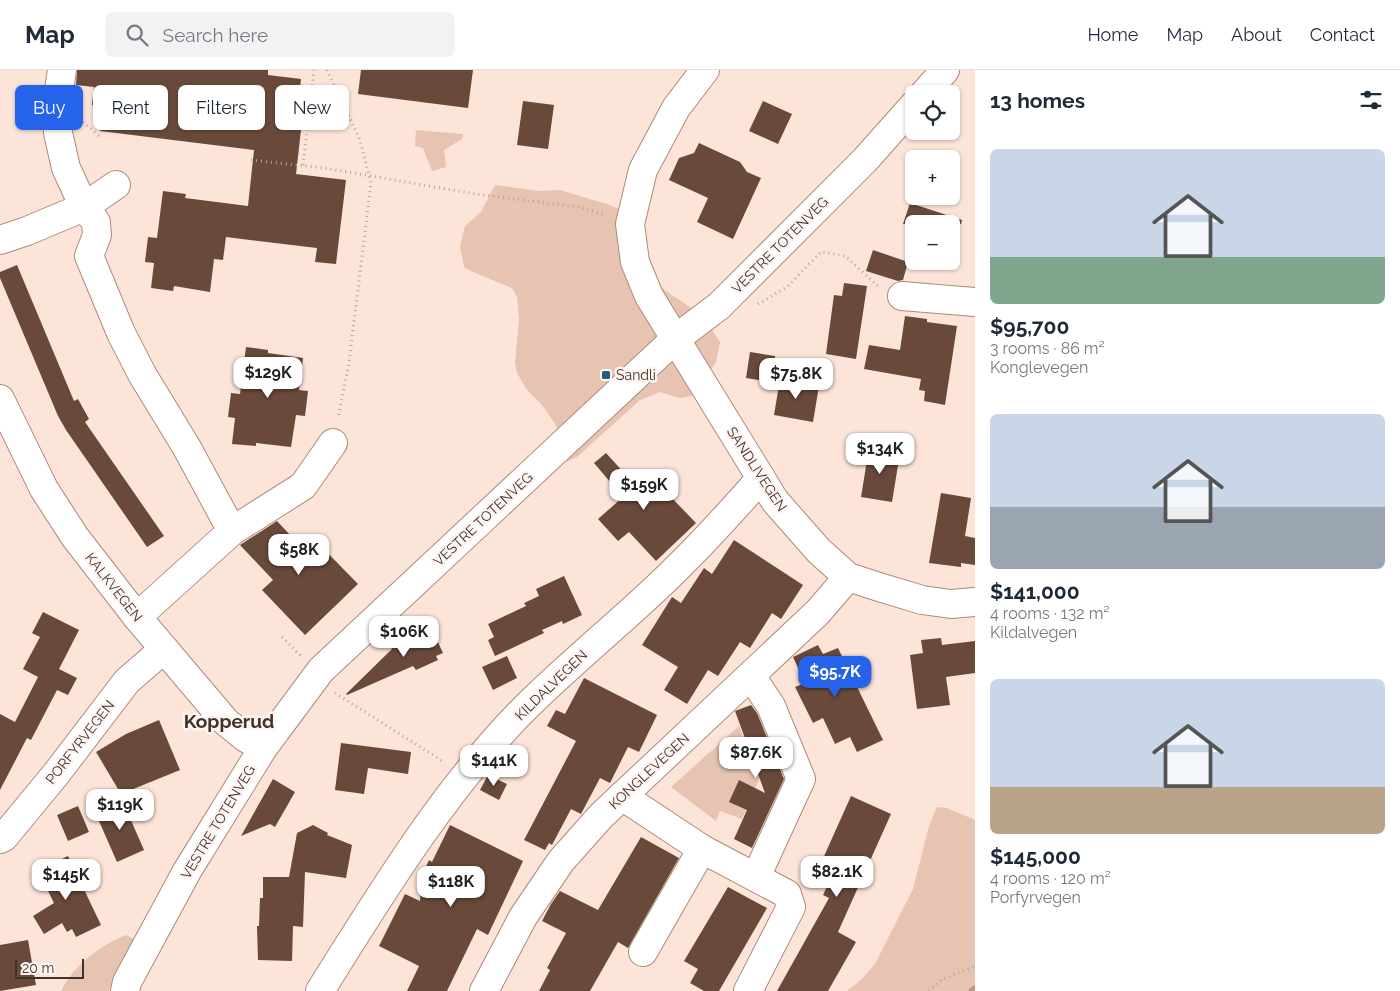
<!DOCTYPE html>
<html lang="en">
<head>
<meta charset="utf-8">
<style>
	:root { --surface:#fff; --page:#f2f2f3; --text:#1f2937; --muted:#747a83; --line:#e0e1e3; --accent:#2563eb }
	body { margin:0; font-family:Raleway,sans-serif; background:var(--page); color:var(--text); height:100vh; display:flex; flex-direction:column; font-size:19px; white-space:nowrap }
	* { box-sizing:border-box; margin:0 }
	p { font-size:16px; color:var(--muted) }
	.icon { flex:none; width:28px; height:28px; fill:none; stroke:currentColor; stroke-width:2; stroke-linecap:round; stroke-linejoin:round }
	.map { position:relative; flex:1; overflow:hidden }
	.details { display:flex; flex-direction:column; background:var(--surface); width:425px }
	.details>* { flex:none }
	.guide { position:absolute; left:15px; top:15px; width:475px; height:45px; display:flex; gap:10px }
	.tools { position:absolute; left:905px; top:15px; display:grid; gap:10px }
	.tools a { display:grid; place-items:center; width:55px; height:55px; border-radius:8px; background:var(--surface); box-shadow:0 1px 4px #0004; font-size:25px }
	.scale { position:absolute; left:15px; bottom:12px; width:69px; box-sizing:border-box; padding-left:5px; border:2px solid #40312a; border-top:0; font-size:14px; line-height:18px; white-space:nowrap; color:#40312a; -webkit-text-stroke:4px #fdf5f2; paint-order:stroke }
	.price { position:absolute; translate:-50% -42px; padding:0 11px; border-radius:10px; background:#fff; color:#222; font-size:16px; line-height:32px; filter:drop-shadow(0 1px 2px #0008) }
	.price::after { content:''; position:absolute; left:50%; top:30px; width:15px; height:11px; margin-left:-8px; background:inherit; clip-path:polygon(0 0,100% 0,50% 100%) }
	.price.selected { background:var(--accent); color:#fff }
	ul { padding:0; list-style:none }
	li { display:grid; align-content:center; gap:10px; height:265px; padding:0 15px }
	li span { display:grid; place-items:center; height:155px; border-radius:8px; color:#555 }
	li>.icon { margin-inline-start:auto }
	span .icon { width:90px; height:90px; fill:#fffc; stroke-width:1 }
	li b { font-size:21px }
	h2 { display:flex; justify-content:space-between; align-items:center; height:60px; padding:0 15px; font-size:21px }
	.pill { padding:0 18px; border-radius:8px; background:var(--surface); box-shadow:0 1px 4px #0004; font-size:18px; line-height:45px }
	.pill.selected { background:var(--accent); color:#fff }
	header { display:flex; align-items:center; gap:30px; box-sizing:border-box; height:70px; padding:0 25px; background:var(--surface); border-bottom:1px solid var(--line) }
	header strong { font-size:24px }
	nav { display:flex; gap:28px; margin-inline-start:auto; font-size:18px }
	.search { width:350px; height:45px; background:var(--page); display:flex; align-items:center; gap:12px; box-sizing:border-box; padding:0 18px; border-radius:8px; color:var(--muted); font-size:19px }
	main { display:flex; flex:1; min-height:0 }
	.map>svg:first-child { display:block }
	.green { fill:#e7c3b2 }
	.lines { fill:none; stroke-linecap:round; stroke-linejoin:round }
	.stream { stroke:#c69680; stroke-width:7 }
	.building { fill:#69493a }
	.minor-casing { stroke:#ae8a79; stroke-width:30 }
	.major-casing { stroke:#ae8a79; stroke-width:30 }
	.path { stroke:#b8a39a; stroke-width:3; stroke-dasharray:1 4; stroke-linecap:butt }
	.minor { stroke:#fff; stroke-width:28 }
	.major { stroke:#fff; stroke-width:28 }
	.poi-dot { fill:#236077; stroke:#fdf5f2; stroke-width:2 }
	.labels { text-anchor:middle; stroke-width:5; stroke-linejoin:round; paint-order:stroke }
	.street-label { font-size:14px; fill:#40312a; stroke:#fdf5f2 }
	.poi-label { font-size:14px; fill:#40312a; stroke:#fdf5f2; text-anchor:start }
	.district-label { font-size:19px; font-weight:bold; fill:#40312a; stroke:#fdf5f2 }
</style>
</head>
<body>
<header>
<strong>Map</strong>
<div class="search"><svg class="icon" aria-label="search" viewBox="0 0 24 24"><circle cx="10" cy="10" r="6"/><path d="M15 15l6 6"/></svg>Search here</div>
<nav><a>Home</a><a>Map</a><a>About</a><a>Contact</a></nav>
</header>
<main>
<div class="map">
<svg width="975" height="921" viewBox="0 0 975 921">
	<rect width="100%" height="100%" fill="#fce4d9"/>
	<g class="green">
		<polygon points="416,60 463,64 462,69 444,80 446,97 432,101 423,78 415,76"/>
		<polygon points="495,115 539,121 560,120 610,135 639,148 645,157 639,178 651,207 666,221 702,245 720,272 716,292 699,320 691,326 680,328 660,322 640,330 577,387 567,392 569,381 554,352 542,335 527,320 517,303 515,293 519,249 517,227 512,218 473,202 464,197 460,176 465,156 481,142"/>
		<polygon points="739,656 746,674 753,681 762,703 742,749 720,741 716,751 671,717"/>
		<polygon points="937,737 947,738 975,750 975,921 847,921 861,910 875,894 913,819 929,756"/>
		<path d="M126,865L134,869L109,921H61C74,895 99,876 126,865Z"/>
	</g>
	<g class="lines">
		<polyline class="stream" points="972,921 975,919"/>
	</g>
	<g class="building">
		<polygon points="77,0 268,0 268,5 301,9 296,51 302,51 296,104 346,110 336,194 315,192 317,178 226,167 223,190 214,189 210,222 174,216 173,221 151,218 154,193 145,192 148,167 157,168 163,121 186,124 185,128 248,136 254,80 100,61 103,36 92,35 94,17 76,15"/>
		<polygon points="361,0 473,0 468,38 358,24"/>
		<polygon points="523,31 554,35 548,79 517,75"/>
		<polygon points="763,31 792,44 778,74 749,61"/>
		<polygon points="699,73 740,92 747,102 761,108 733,169 697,152 708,128 669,110 679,88 694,83"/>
		<polygon points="910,133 962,150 961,154 903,154"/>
		<polygon points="873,180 908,192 903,210 898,211 866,201"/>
		<polygon points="17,195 74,331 78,329 89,349 85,352 164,466 147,477 66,360 58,346 0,208 0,202"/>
		<polygon points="844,213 867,216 856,289 826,284 834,225 842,226"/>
		<polygon points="905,246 927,249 927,252 957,256 945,335 924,331 925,321 919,320 921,309 864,299 869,275 900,280"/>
		<polygon points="246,277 268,280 268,283 303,288 299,320 308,321 305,346 296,345 291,377 256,373 256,376 232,374 235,348 228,347 231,323 240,324"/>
		<polygon points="750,282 775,286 771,312 746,308"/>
		<polygon points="780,309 819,316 813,352 774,345"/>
		<polygon points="869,378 900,383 892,432 861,427"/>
		<polygon points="606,383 636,416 652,403 671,424 669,425 696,453 656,491 629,462 618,471 598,449 623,427 594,393"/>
		<polygon points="941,423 971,428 965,466 975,468 975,495 961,493 961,497 929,493"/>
		<polygon points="277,451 304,480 315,470 358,514 305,565 262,520 273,510 240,475"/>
		<polygon points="734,470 803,515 781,549 772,543 750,578 740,572 718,606 708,600 687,634 664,620 678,597 642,575 672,527 681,533 704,498 712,504"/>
		<polygon points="564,506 582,545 563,554 562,551 542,560 544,563 495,586 488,570 494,567 488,554 526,536 524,533 539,526 536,519"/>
		<polygon points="43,542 79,560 59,599 77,608 68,625 57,620 31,670 27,668 0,720 0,644 15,652 38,607 23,599 40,567 32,563"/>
		<polygon points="431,557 443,583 436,586 438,590 416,600 413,596 347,625 346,624 392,579 390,576"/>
		<polygon points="941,568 942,575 975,571 975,603 946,607 950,635 917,639 910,585 923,583 921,570"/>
		<polygon points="818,575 823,584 838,578 883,670 857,682 850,667 835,674 823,648 813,653 795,617 805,613 793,587"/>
		<polygon points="507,586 517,608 493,620 482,597"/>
		<polygon points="584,608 657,645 639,682 628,677 610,713 600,708 581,744 571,739 552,775 549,773 545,780 524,770 576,671 547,656 556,640 565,644"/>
		<polygon points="751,635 757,643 784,709 752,778 734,769 747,740 729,732 739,710 765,723 735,641"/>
		<polygon points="159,650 180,700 121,724 96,682 126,664"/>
		<polygon points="341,673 411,682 408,704 368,698 364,724 335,720"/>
		<polygon points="488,705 507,714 499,730 480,720"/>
		<polygon points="273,709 295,722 275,757 270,754 241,766"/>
		<polygon points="851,726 891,744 838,862 856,872 828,921 777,921 829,828 823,825 830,810 816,804"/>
		<polygon points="122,730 144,780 117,792 95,742"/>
		<polygon points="78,736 89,762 68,771 57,745"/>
		<polygon points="313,755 328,763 327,765 352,775 346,808 305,802 303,857 293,856 292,891 258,890 257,856 259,856 260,828 263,828 263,807 289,807 297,763"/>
		<polygon points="450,755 523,791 488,865 477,859 447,921 407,921 419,896 379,876 405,824 420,831 422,806 429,790 432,792"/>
		<polygon points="641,767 679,788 628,878 618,872 590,921 539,921 550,900 547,898 566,863 542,851 551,834 560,821 598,840"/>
		<polygon points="68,786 101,855 76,867 72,859 67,862 62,853 44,864 33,846 54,833 38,801"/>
		<polygon points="728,817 767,838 719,921 704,921 690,913 698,899 684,891"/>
		<polygon points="28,870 36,915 0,921 0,875"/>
	</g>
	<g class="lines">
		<g class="minor-casing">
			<g id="minor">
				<polyline points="62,0 58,26 58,63 66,98 84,137 96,152 97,165 89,186 121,263 142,304 187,378 232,461"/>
				<polyline points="705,0 676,38 643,100 630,154 635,192 649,226 775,431 819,481 848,507 879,517 922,530 951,534 975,532"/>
				<polyline points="0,170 27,161 84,137 116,115"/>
				<polyline points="902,226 975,232"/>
				<polyline points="0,329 44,419 75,467 137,547 226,652 246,668 263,678"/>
				<polyline points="137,547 232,461 303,416 333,373"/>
				<polyline points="751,606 771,636 801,709 756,807"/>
				<polyline points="622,726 702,779 787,824 791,837 748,921"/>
				<polyline points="0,769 4,767 56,704 127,611 164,579"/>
				<polyline points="643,882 702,779"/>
				<path d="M320,921C380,825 444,720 523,640C570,593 623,551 671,504C702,474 732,441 761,408"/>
				<polyline points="484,921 523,847 561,791 601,746 818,542 848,507"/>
			</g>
		</g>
		<g class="major-casing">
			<g id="major">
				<polyline points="924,24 945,0"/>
				<polyline points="125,921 127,912 187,801 263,678 321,600 674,270 719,236 865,90 914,35"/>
			</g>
		</g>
		<g class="path">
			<polyline points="327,0 360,70 371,113 349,293 338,348"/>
			<polyline points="83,52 99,66"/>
			<polyline points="251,90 324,98 476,124 578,137 606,145"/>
			<polyline points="303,95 314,0"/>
			<polyline points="758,234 787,217 821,182 845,186 880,218"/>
			<polyline points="282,567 301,586"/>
			<polyline points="335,623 444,692"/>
			<polyline points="929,921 941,910 975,896"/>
		</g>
		<use href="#minor" class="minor"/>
		<use href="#major" class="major"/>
	</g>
	<rect class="poi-dot" x="601" y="300" width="10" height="10" rx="2.5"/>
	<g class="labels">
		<g class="street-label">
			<text transform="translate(780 175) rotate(-45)" y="5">VESTRE TOTENVEG</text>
			<text transform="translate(757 399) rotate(57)" y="5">SANDLIVEGEN</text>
			<text transform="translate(483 449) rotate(-43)" y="5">VESTRE TOTENVEG</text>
			<text transform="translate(114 517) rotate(52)" y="5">KALKVEGEN</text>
			<text transform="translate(551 615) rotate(-44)" y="5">KILDALVEGEN</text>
			<text transform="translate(80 672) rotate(-52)" y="5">PORFYRVEGEN</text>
			<text transform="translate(649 701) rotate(-43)" y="5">KONGLEVEGEN</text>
			<text transform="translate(218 752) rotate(-59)" y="5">VESTRE TOTENVEG</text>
		</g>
		<g class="poi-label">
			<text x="616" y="310">Sandli</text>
		</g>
		<g class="district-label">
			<text x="229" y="658">Kopperud</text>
		</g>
	</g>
</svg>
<div class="tools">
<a><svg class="icon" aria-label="locate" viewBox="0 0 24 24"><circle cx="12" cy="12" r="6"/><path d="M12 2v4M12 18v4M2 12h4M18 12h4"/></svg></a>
<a>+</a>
<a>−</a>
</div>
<div class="scale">20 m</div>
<b class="price" style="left:268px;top:329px">$129K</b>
<b class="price" style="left:796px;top:330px">$75.8K</b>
<b class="price" style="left:880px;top:405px">$134K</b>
<b class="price" style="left:644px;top:441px">$159K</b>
<b class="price" style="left:299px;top:506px">$58K</b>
<b class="price" style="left:404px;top:588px">$106K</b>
<b class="price selected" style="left:835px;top:628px">$95.7K</b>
<b class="price" style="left:756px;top:709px">$87.6K</b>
<b class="price" style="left:494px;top:717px">$141K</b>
<b class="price" style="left:120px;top:761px">$119K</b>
<b class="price" style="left:837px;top:828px">$82.1K</b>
<b class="price" style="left:66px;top:831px">$145K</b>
<b class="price" style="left:451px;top:838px">$118K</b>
<div class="guide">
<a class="pill selected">Buy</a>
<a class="pill">Rent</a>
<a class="pill">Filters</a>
<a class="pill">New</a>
</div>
</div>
<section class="details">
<h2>13 homes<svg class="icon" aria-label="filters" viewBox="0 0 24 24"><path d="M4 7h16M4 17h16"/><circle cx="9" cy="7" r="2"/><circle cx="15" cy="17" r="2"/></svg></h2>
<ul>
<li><span style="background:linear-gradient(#c9d6e8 70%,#7fa58c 0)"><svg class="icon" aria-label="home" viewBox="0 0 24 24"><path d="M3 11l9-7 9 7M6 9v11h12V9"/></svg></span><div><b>$95,700</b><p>3 rooms · 86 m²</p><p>Konglevegen</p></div></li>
<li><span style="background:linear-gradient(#c9d6e8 60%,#9aa5b1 0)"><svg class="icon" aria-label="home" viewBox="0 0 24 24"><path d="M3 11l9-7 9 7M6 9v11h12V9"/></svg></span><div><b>$141,000</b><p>4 rooms · 132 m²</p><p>Kildalvegen</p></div></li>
<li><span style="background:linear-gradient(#c9d6e8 70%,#b9a48a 0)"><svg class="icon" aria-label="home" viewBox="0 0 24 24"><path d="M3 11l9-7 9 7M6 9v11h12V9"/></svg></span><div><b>$145,000</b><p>4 rooms · 120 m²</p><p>Porfyrvegen</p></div></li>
</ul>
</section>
</main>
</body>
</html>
